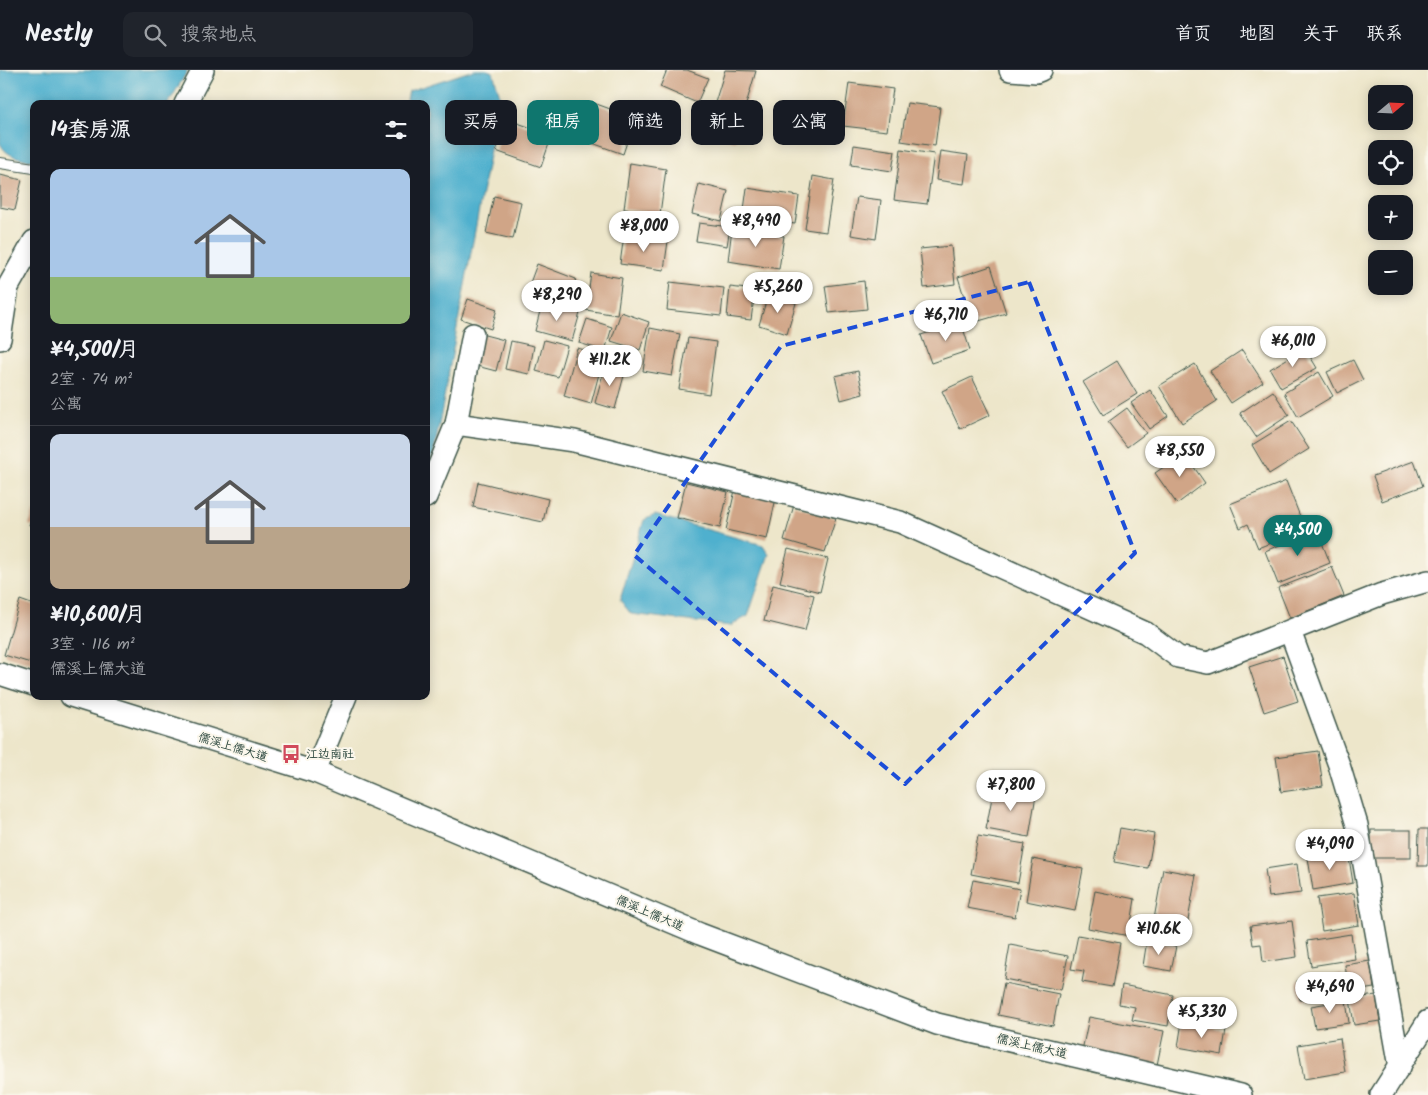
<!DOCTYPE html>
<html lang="zh">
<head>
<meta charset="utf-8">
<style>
	:root { --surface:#171b24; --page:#20242c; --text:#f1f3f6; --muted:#9ea1a6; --line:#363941; --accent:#0f766e }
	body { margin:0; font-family:Kalam,"LXGW WenKai TC",sans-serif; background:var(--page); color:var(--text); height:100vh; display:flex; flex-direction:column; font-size:19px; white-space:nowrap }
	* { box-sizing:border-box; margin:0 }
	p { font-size:16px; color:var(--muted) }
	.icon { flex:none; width:28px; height:28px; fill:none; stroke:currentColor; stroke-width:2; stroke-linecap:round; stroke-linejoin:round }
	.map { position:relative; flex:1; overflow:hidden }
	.side { position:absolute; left:30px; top:30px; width:400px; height:600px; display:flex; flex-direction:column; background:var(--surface); border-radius:10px; box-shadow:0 2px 12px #0003 }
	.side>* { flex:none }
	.hud { position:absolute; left:445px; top:30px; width:475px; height:45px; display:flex; gap:10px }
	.needle { width:32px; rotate:71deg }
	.controls { position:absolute; left:1368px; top:15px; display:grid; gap:10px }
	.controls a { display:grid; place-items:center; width:45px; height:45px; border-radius:10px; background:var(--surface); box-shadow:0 2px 12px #0003; font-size:25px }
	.price { position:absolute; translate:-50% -42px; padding:0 11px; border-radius:18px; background:#fff; color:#222; font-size:16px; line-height:32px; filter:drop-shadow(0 1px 2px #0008) }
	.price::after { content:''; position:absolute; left:50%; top:30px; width:15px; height:11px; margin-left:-8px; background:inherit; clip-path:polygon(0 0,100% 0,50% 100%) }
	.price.on { background:var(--accent); color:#fff }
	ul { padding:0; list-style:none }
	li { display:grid; align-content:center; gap:10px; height:265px; padding:0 20px }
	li+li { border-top:1px solid var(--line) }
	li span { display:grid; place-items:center; height:155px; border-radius:10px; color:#555 }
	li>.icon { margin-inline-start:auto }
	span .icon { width:90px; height:90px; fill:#fffc; stroke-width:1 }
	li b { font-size:21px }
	h2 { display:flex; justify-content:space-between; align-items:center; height:60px; padding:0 20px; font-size:21px }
	.chip { padding:0 18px; border-radius:10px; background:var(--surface); box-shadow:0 2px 12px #0003; font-size:18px; line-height:45px }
	.chip.on { background:var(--accent); color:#fff }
	header { display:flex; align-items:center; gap:30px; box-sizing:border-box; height:70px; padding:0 25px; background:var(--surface); border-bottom:1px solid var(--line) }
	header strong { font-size:24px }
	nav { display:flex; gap:28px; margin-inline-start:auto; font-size:18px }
	.search { width:350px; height:45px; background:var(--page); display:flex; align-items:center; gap:12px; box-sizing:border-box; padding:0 18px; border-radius:10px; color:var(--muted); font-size:19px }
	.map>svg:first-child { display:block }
	.water { fill:#4fb0ce; stroke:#377681 }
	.building { fill:#d0a587 }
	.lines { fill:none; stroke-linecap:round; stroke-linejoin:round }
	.lane-casing { stroke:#3e564a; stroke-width:12 }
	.street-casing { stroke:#3e564a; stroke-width:24 }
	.lane { stroke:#fff; stroke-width:10 }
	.street { stroke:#fff; stroke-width:21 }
	.marked { fill:none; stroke:#1d4ed8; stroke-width:4; stroke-dasharray:10 6; stroke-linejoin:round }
	.labels { text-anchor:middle; stroke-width:4; stroke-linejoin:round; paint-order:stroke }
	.street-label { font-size:12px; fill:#1f3d34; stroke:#fbf7ec }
	.poi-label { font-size:12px; fill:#1f3d34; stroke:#fbf7ec; text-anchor:start }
</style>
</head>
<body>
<header>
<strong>Nestly</strong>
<div class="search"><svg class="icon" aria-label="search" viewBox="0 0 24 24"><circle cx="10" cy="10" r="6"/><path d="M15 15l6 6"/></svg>搜索地点</div>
<nav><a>首页</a><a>地图</a><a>关于</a><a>联系</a></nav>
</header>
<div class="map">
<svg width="1428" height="1025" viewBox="0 0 1428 1025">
	<rect width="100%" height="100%" fill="#fbf7ec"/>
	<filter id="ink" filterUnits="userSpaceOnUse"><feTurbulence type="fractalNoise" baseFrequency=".02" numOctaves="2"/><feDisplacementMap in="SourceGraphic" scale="10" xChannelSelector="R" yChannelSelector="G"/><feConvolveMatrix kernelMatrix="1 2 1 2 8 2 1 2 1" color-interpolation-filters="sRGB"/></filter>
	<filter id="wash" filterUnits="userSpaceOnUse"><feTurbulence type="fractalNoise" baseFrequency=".0096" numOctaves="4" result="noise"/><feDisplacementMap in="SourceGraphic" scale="20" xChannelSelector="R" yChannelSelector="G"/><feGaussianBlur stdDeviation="1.12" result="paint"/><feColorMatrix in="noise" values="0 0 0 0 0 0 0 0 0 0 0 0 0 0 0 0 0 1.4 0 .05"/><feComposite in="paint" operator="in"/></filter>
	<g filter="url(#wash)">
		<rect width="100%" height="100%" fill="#ede6ca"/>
		<g class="water">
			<path d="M0,0H188L168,34H34V91C20,88 6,87 0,73Z"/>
			<polygon points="474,0 486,0 493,2 500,26 434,382 426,400 426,34 406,34 409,21"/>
			<polygon points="655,445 763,475 769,484 748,546 730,556 631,544 620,530 644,450"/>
		</g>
		<g id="blocks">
			<g class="building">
				<polygon points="667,0 687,0 708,8 697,33 660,17"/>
				<polygon points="725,0 756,1 735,71 706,62"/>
				<polygon points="849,13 893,19 887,61 843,56"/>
				<polygon points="591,32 635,48 623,84 578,68"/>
				<polygon points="907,33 940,37 935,76 901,71"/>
				<polygon points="506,49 552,65 541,97 496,81"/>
				<polygon points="854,75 895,81 892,101 851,95"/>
				<polygon points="901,79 934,84 927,134 894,130"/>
				<polygon points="940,81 968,85 964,114 936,110"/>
				<polygon points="630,93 666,99 660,144 624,139"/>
				<polygon points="0,105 22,110 15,140 0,137"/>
				<polygon points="813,106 834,110 826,162 805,159"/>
				<polygon points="699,114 728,121 721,151 692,144"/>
				<polygon points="747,118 799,126 795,154 743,147"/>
				<polygon points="494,126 521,132 513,169 486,163"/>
				<polygon points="857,127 881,130 876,169 851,165"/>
				<polygon points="699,153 730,157 727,176 696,171"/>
				<polygon points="732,158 784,166 779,199 728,191"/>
				<polygon points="624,165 668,171 664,200 620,194"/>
				<polygon points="951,176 955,214 924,218 920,179"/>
				<polygon points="537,194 576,209 566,236 527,221"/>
				<polygon points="991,196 1006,243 972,253 958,207"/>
				<polygon points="591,203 622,208 617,245 586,240"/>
				<polygon points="864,211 867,239 829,243 825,216"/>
				<polygon points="670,212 724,218 721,246 667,240"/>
				<polygon points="730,217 755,220 751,250 727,247"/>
				<polygon points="768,225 796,233 787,264 759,255"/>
				<polygon points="468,229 497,239 491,259 461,249"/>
				<polygon points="542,233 580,243 572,271 535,261"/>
				<polygon points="621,242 649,252 640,280 611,271"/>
				<polygon points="587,249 612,257 605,281 579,273"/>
				<polygon points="961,252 970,280 931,293 921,265"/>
				<polygon points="650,258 680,264 672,306 643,301"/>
				<polygon points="481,264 504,270 496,301 473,295"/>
				<polygon points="688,268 716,272 709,324 679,319"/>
				<polygon points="544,270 567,276 558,307 536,301"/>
				<polygon points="511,271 534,276 529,304 505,299"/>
				<polygon points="577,278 604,285 591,334 564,326"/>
				<polygon points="1305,278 1317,298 1281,318 1270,299"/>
				<polygon points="1242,280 1263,312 1231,333 1210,301"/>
				<polygon points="1353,290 1363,310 1337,323 1327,302"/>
				<polygon points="1117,291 1137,324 1103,345 1083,312"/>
				<polygon points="1195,294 1217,331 1182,353 1159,316"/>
				<polygon points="605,296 625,302 615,339 595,333"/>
				<polygon points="858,301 863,324 841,330 835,306"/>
				<polygon points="1319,302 1333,326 1298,347 1284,323"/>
				<polygon points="972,307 990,345 960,359 942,321"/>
				<polygon points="1150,320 1168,346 1149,359 1131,333"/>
				<polygon points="1273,321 1289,345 1256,367 1240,343"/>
				<polygon points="1127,338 1146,363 1127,377 1108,352"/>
				<polygon points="1291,351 1309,379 1269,404 1252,375"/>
				<polygon points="1184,383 1205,413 1177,434 1155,403"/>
				<polygon points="1414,391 1423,416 1382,431 1373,406"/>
				<polygon points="1286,411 1305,459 1258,478 1248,454 1240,458 1230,434"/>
				<polygon points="478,412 548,429 543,452 473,437"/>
				<polygon points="686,412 728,422 720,458 677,448"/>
				<polygon points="735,420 776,428 767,469 726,460"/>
				<polygon points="794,435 836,448 825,482 784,470"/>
				<polygon points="34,441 34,456 29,455"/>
				<polygon points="1317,460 1330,493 1278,514 1265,481"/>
				<polygon points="788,479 828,489 820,522 780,512"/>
				<polygon points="1332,497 1344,526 1290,548 1278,518"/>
				<polygon points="773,515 814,525 805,561 764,551"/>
				<polygon points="20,530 34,535 34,594 4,585"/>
				<polygon points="1283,586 1298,631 1264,642 1249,597"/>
				<polygon points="1318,681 1323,716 1281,722 1276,687"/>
				<polygon points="994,717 1036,725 1029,767 986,759"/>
				<polygon points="1120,758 1154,764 1148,798 1114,792"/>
				<polygon points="1419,759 1428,759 1428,796 1418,796"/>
				<rect x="1371" y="760" width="40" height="28"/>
				<polygon points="978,766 1025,774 1018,813 971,804"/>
				<polygon points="1348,782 1353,813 1313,820 1308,788"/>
				<polygon points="1033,789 1083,799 1075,841 1026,831"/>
				<polygon points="1297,794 1301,823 1269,827 1265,799"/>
				<polygon points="1163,799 1196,805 1187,856 1154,849"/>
				<polygon points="973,810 1020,819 1015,847 967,838"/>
				<polygon points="1095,821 1135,829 1129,866 1088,858"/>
				<polygon points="1354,823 1359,855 1322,861 1317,828"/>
				<polygon points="1292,851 1297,887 1263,892 1261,874 1253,875 1250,856"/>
				<polygon points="1351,864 1355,889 1311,896 1307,871"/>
				<polygon points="1078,865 1120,873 1112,917 1082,912 1084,901 1071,899"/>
				<polygon points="1147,870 1176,876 1171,901 1143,896"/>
				<polygon points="1010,875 1068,886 1061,920 1004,909"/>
				<polygon points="1370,891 1374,918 1349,922 1345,895"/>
				<polygon points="1341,904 1343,923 1300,930 1297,911"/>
				<polygon points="1004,913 1059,924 1053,956 998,945"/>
				<polygon points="1122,915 1173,925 1168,956 1132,950 1135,937 1119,934"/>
				<polygon points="1376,925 1380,951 1354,955 1350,929"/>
				<polygon points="1346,930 1349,953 1315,958 1311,936"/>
				<polygon points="1089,947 1164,961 1157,995 1082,981"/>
				<polygon points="1182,952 1226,960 1222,985 1178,977"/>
				<polygon points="1340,968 1345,1002 1304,1009 1298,975"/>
			</g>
		</g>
	</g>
	<g filter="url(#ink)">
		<use href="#blocks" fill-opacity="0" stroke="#3e564a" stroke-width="1"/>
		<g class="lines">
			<g class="lane-casing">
				<polyline id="lane" points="0,93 34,98"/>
			</g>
			<g class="street-casing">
				<g id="street">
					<polyline points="1010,0 1036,2 1041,0"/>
					<polyline points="185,34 203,0"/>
					<polyline points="0,269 8,217 34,171"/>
					<polyline points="456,354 574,371 900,452 1146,563 1178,587 1208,593 1382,524 1428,511"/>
					<polyline points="426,427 456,354 473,264"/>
					<polyline points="1290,561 1339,695 1357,755 1400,997"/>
					<polyline points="0,604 34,615"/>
					<polyline points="71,626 315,702 700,864 937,954 1241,1025"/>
					<polyline points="315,702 346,626"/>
					<polyline points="1381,1025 1428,951"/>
				</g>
			</g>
			<use href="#lane" class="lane"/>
			<use href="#street" class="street"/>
		</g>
	</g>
	<path class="marked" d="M1029,212L1135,483L905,714L634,485L781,276Z"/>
	<defs>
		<g id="bus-bare" transform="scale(1.5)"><path d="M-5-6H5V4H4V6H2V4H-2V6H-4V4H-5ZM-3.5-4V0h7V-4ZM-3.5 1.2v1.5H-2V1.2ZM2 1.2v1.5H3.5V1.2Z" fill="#d1495b" stroke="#fbf7ec" stroke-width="2.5" paint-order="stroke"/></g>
	</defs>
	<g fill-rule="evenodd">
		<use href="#bus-bare" x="291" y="684"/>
	</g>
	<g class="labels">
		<g class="street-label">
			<text transform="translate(233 677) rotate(17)" y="4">儒溪上儒大道</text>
			<text transform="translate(650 843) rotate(23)" y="4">儒溪上儒大道</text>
			<text transform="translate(1032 976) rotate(13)" y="4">儒溪上儒大道</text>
		</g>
		<g class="poi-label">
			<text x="306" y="688">江边南社</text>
		</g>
	</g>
</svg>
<div class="controls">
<a><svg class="needle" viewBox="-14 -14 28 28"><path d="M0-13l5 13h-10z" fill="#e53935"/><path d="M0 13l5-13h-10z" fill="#9ea1a6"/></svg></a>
<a><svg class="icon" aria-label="locate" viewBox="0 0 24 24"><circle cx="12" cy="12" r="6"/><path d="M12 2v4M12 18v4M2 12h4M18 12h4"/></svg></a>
<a>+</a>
<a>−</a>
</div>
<b class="price" style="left:756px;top:178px">¥8,490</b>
<b class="price" style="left:644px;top:183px">¥8,000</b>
<b class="price" style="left:778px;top:244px">¥5,260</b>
<b class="price" style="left:557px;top:252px">¥8,290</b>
<b class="price" style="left:946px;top:272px">¥6,710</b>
<b class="price" style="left:1293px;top:298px">¥6,010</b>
<b class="price" style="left:610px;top:317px">¥11.2K</b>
<b class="price" style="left:1180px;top:408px">¥8,550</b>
<b class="price on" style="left:1298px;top:487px">¥4,500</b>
<b class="price" style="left:1011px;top:742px">¥7,800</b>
<b class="price" style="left:1330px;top:801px">¥4,090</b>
<b class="price" style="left:1159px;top:886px">¥10.6K</b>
<b class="price" style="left:1330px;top:944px">¥4,690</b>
<b class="price" style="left:1202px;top:969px">¥5,330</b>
<div class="hud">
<a class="chip">买房</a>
<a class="chip on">租房</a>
<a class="chip">筛选</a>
<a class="chip">新上</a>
<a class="chip">公寓</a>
</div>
<section class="side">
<h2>14套房源<svg class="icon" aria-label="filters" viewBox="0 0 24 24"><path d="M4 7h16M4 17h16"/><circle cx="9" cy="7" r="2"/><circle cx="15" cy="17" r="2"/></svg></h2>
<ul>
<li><span style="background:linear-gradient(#a9c7e8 70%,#8fb573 0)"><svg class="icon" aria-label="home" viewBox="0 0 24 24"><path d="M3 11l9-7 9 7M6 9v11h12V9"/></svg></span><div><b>¥4,500/月</b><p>2室 · 74 m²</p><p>公寓</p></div></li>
<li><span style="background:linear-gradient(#c9d6e8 60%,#b9a48a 0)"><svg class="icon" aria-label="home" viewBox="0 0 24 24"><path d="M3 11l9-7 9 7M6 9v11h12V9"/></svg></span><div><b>¥10,600/月</b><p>3室 · 116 m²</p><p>儒溪上儒大道</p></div></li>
</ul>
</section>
</div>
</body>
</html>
